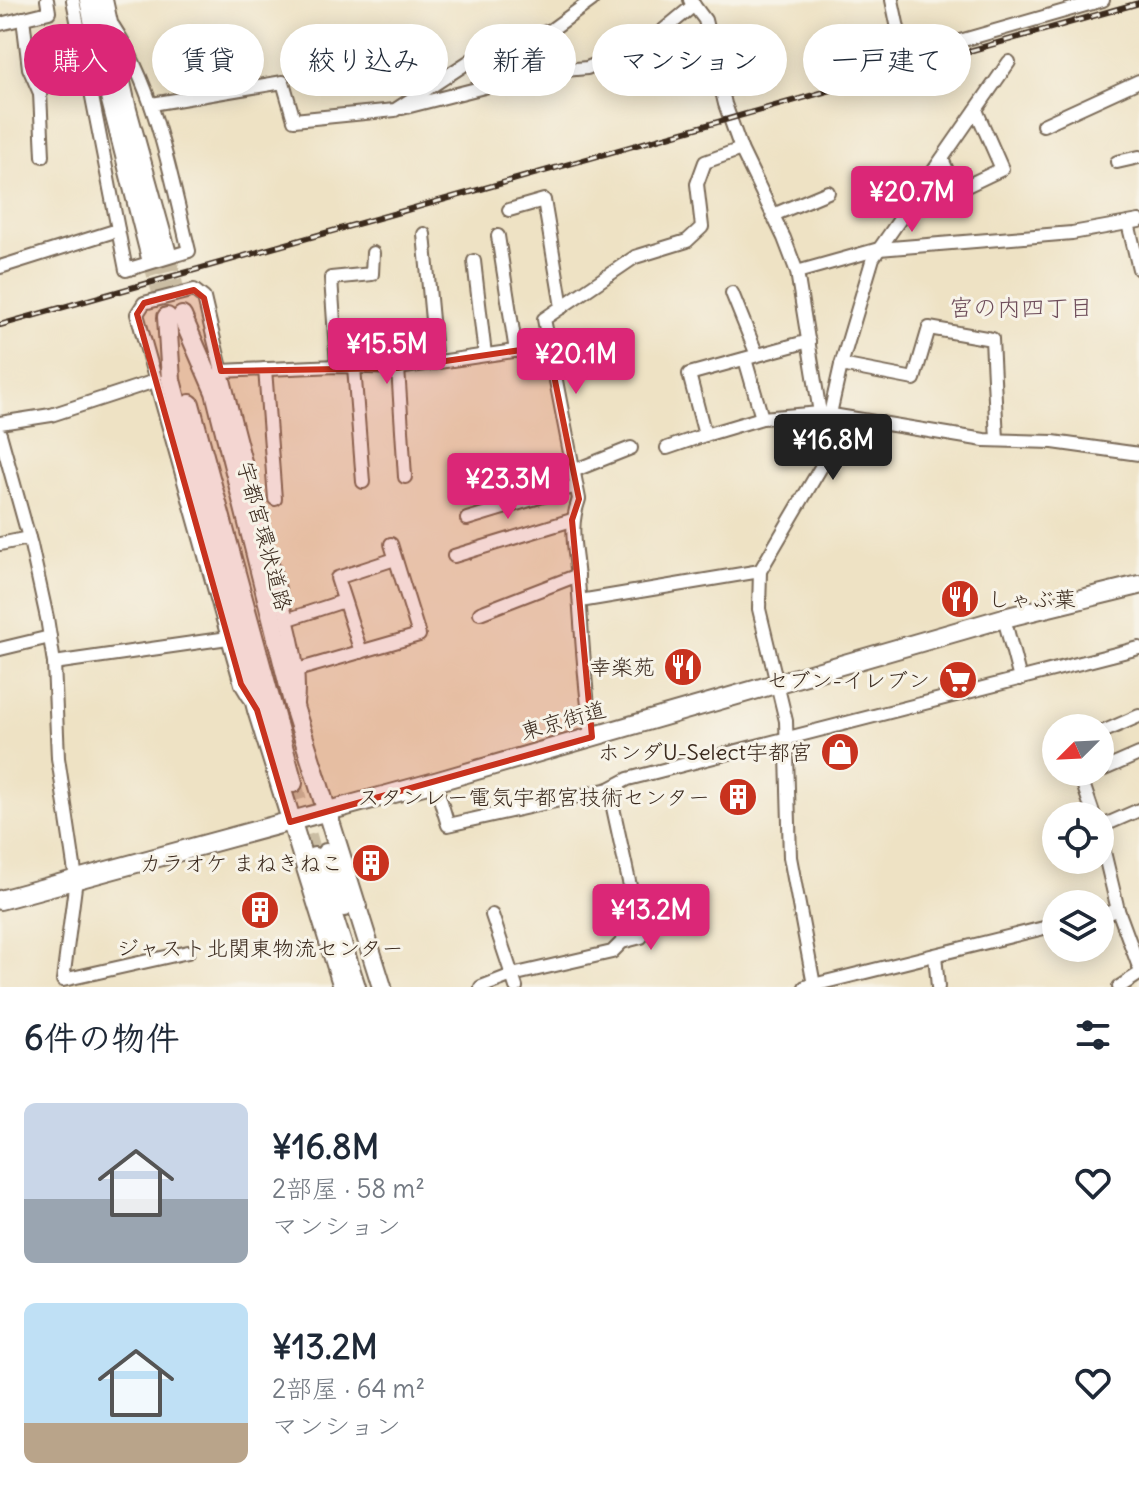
<!DOCTYPE html>
<html lang="ja">
<head>
<meta charset="utf-8">
<style>
	:root { --surface:#fff; --page:#f2f2f3; --text:#1f2937; --muted:#747a83; --accent:#db2777 }
	body { margin:0; font-family:Delius,"Klee One",sans-serif; background:var(--page); color:var(--text); height:100vh; display:flex; flex-direction:column; font-size:30px; white-space:nowrap }
	* { box-sizing:border-box; margin:0 }
	p { font-size:26px; color:var(--muted) }
	.icon { flex:none; width:44px; height:44px; fill:none; stroke:currentColor; stroke-width:2; stroke-linecap:round; stroke-linejoin:round }
	.map { position:relative; height:987px; overflow:hidden }
	.panel { display:flex; flex-direction:column; background:var(--surface); flex:1 }
	.panel>* { flex:none }
	.guide { position:absolute; left:24px; top:24px; width:1092px; height:72px; display:flex; gap:16px }
	.needle { width:52px; rotate:246deg }
	.buttons { position:absolute; left:1042px; top:714px; display:grid; gap:16px }
	.buttons a { display:grid; place-items:center; width:72px; height:72px; border-radius:50%; background:var(--surface); box-shadow:0 4px 20px #0003; font-size:40px }
	.price { position:absolute; translate:-50% -68px; padding:0 18px; border-radius:8px; background:var(--accent); color:#fff; font-size:26px; line-height:52px; filter:drop-shadow(0 2px 4px #0008) }
	.price::after { content:''; position:absolute; left:50%; top:48px; width:24px; height:18px; margin-left:-12px; background:inherit; clip-path:polygon(0 0,100% 0,50% 100%) }
	.price.active { background:#222; color:#fff }
	ul { padding:0; list-style:none }
	li { display:flex; align-items:center; gap:24px; height:200px; padding:0 24px }
	li span { display:grid; place-items:center; flex:none; width:224px; height:160px; border-radius:12px; color:#555 }
	li>.icon { margin-inline-start:auto }
	span .icon { width:96px; height:96px; fill:#fffc; stroke-width:1 }
	li b { font-size:34px }
	h2 { display:flex; justify-content:space-between; align-items:center; height:96px; padding:0 24px; font-size:34px }
	.pill { padding:0 28px; border-radius:36px; background:var(--surface); box-shadow:0 4px 20px #0003; font-size:28px; line-height:72px }
	.pill.active { background:var(--accent); color:#fff }
	.map>svg:first-child { display:block }
	.lines { fill:none; stroke-linecap:round; stroke-linejoin:round }
	.highway-tunnel { stroke:#cabda3; stroke-width:18; stroke-dasharray:18 9; stroke-linecap:butt }
	.minor-casing { stroke:#7a6a58; stroke-width:16 }
	.highway-casing { stroke:#7a6a58; stroke-width:22 }
	.minor { stroke:#fff; stroke-width:12 }
	.highway { stroke:#fff; stroke-width:18 }
	.rail-casing { stroke:#3b2a1e; stroke-width:6 }
	.rail { stroke:#f7f3e8; stroke-width:3; stroke-dasharray:9; stroke-linecap:butt }
	.marked { fill:#c8321e; fill-opacity:0.2; stroke:#c8321e; stroke-width:6; stroke-linejoin:round }
	.labels { text-anchor:middle; stroke-width:6; stroke-linejoin:round; paint-order:stroke }
	.street-label { font-size:22px; fill:#3b2a1e; stroke:#f7f3e8 }
	.poi-label { font-size:22px; fill:#3b2a1e; stroke:#f7f3e8; text-anchor:end }
	.neighbourhood-label { font-size:24px; fill:#6f4e5b; stroke:#f7f3e8 }
</style>
</head>
<body>
<div class="map">
<svg width="1139" height="987" viewBox="0 0 1139 987">
	<rect width="100%" height="100%" fill="#f7f3e8"/>
	<filter id="ink" filterUnits="userSpaceOnUse"><feTurbulence type="fractalNoise" baseFrequency=".0125" numOctaves="2"/><feDisplacementMap in="SourceGraphic" scale="16" xChannelSelector="R" yChannelSelector="G"/><feConvolveMatrix kernelMatrix="1 2 1 2 8 2 1 2 1" color-interpolation-filters="sRGB"/></filter>
	<filter id="wash" filterUnits="userSpaceOnUse"><feTurbulence type="fractalNoise" baseFrequency=".006" numOctaves="4" result="noise"/><feDisplacementMap in="SourceGraphic" scale="32" xChannelSelector="R" yChannelSelector="G"/><feGaussianBlur stdDeviation="1.8" result="paint"/><feColorMatrix in="noise" values="0 0 0 0 0 0 0 0 0 0 0 0 0 0 0 0 0 1.4 0 .05"/><feComposite in="paint" operator="in"/></filter>
	<g filter="url(#wash)">
		<rect width="100%" height="100%" fill="#eee2c4"/>
	</g>
	<g filter="url(#ink)">
		<g class="lines">
			<g class="highway-tunnel">
				<polyline points="167,254 178,302"/>
				<polyline points="151,258 165,306"/>
				<polyline points="293,783 314,857"/>
			</g>
			<g class="minor-casing">
				<g id="minor">
					<path d="M73,0L126,270L189,251C170,174 157,93 113,26"/>
					<polyline points="690,0 705,20 725,104 741,149 784,238 797,272 820,413 824,462 760,571 759,609 786,721 790,857 814,985"/>
					<polyline points="892,0 904,57 1103,0"/>
					<polyline points="23,18 29,68 40,93 43,156"/>
					<polyline points="0,24 49,12 47,0"/>
					<polyline points="152,104 283,82 294,120 395,110 473,59 551,30 592,0"/>
					<polyline points="402,108 543,72 587,68 648,43 694,5"/>
					<polyline points="1043,125 1139,81"/>
					<polyline points="942,159 956,191 1002,169 976,110"/>
					<polyline points="1117,162 1139,157"/>
					<polyline points="509,210 544,200 562,307"/>
					<polyline points="773,215 828,192"/>
					<polyline points="1128,223 1139,269"/>
					<polyline points="424,234 436,363"/>
					<polyline points="498,236 516,351"/>
					<polyline points="474,261 485,355"/>
					<polyline points="0,267 118,230"/>
					<polyline points="797,272 879,249 1072,233 1139,221"/>
					<polyline points="732,293 757,355"/>
					<polyline points="745,359 762,418"/>
					<polyline points="841,365 914,379 929,328 992,339 997,440"/>
					<polyline points="337,366 331,278 372,274 373,253"/>
					<polyline points="354,367 363,482"/>
					<polyline points="398,368 405,477"/>
					<polyline points="265,369 275,499"/>
					<polyline points="221,371 337,366 398,368 548,346"/>
					<polyline points="830,414 841,365 873,258 1009,62"/>
					<polyline points="0,423 51,415 155,381"/>
					<polyline points="0,434 31,545 47,618 54,663 58,758 76,879 63,980 188,952"/>
					<polyline points="705,435 762,418 820,413 984,440 1053,442 1139,454"/>
					<polyline points="667,448 705,435 689,374 809,341"/>
					<polyline points="573,471 631,448"/>
					<polyline points="467,519 576,486"/>
					<polyline points="0,544 29,538"/>
					<polyline points="454,556 572,520"/>
					<polyline points="580,601 760,571"/>
					<polyline points="480,613 578,575"/>
					<polyline points="1004,618 1020,679"/>
					<polyline points="286,620 344,601"/>
					<polyline points="0,649 50,637"/>
					<polyline points="361,652 337,578 395,559"/>
					<polyline points="54,663 228,638"/>
					<polyline points="297,670 419,635 391,544"/>
					<path d="M249,697L241,684L137,314L144,303L194,290L204,298C224,384 247,468 269,553C280,596 303,660 297,703"/>
					<polyline points="1100,733 1139,716"/>
					<path d="M592,737C584,684 582,633 578,580C576,549 568,530 579,499L544,319L635,257L687,241L702,227L697,184L705,162L741,149"/>
					<polyline points="1100,771 1139,754"/>
					<polyline points="1079,772 1094,816"/>
					<polyline points="435,782 448,825 609,789 628,779 1139,648"/>
					<polyline points="1100,827 1139,810"/>
					<polyline points="1100,835 1118,910"/>
					<polyline points="492,915 516,987"/>
					<polyline points="1100,915 1118,910 1139,967"/>
					<polyline points="935,955 938,987"/>
					<polyline points="481,987 512,975 612,952 622,942 641,937 609,789"/>
					<polyline points="805,987 1056,925"/>
					<polyline points="1119,987 1139,974"/>
				</g>
			</g>
			<g class="highway-casing">
				<g id="highway">
					<polyline points="89,0 103,69 151,258"/>
					<polyline points="103,0 127,110 167,254"/>
					<polyline points="182,316 215,392 295,710 382,987"/>
					<polyline points="167,317 171,380 257,710 343,987"/>
					<polyline points="190,404 293,783"/>
					<polyline points="326,853 344,907"/>
					<polyline points="314,857 356,987"/>
					<polyline points="0,900 435,782 1004,618 1139,585"/>
				</g>
			</g>
			<use href="#minor" class="minor"/>
			<use href="#highway" class="highway"/>
			<g class="rail-casing">
				<polyline id="rail" points="0,325 1139,3"/>
			</g>
			<use href="#rail" class="rail"/>
		</g>
	</g>
	<path class="marked" d="M194,290L204,298L221,371L398,368L548,346L579,499L572,520L592,737L290,822L257,710L241,684L137,314L144,303Z"/>
	<defs>
		<g id="restaurant-disc" transform="scale(2)"><circle r="9.5" fill="#c8321e" stroke="#f7f3e8"/><path d="M-5-6h1v4h1v-4h1v4h1v-4h1v5L-1.5 .5V6h-2V.5L-5-1ZM5-6V6H3V1.5H1.5Q1.5-4 5-6Z" fill="#fff"/></g>
		<g id="supermarket-disc" transform="scale(2)"><circle r="9.5" fill="#c8321e" stroke="#f7f3e8"/><path d="M-6-5.5h2.5l.6 2H6L4.5 2H-2.5L-4.4-4H-6ZM-1.5 3.2a1.3 1.3 0 1 0 .1 0ZM3 3.2a1.3 1.3 0 1 0 .1 0Z" fill="#fff"/></g>
		<g id="shop-disc" transform="scale(2)"><circle r="9.5" fill="#c8321e" stroke="#f7f3e8"/><path d="M-5-2.5h2.3a2.7 3.5 0 0 1 5.4 0H5L5.5 6h-11ZM-1.5-2.5h3a1.5 2.3 0 0 0-3 0Z" fill="#fff"/></g>
		<g id="building-disc" transform="scale(2)"><circle r="9.5" fill="#c8321e" stroke="#f7f3e8"/><path d="M-4-6H4V6H1V3H-1V6H-4ZM-2.5-4.3h1.7v1.8h-1.7ZM.8-4.3h1.7v1.8H.8ZM-2.5-1h1.7V.8h-1.7ZM.8-1h1.7V.8H.8Z" fill="#fff"/></g>
	</defs>
	<g fill-rule="evenodd">
		<use href="#restaurant-disc" x="960" y="599"/>
		<use href="#restaurant-disc" x="683" y="667"/>
		<use href="#supermarket-disc" x="958" y="680"/>
		<use href="#shop-disc" x="840" y="752"/>
		<use href="#building-disc" x="738" y="797"/>
		<use href="#building-disc" x="371" y="863"/>
		<use href="#building-disc" x="260" y="910"/>
	</g>
	<g class="labels">
		<g class="street-label">
			<text transform="translate(265 536) rotate(75)" y="8">宇都宮環状道路</text>
			<text transform="translate(563 720) rotate(-16)" y="8">東京街道</text>
		</g>
		<g class="poi-label">
			<text x="988" y="607" text-anchor="start">しゃぶ葉</text>
			<text x="655" y="675">幸楽苑</text>
			<text x="930" y="688">セブン-イレブン</text>
			<text x="812" y="760">ホンダU-Select宇都宮</text>
			<text x="710" y="805">スタンレー電気宇都宮技術センター</text>
			<text x="343" y="871">カラオケ まねきねこ</text>
			<text x="260" y="956" text-anchor="middle">ジャスト北関東物流センター</text>
		</g>
		<g class="neighbourhood-label">
			<text x="1021" y="316">宮の内四丁目</text>
		</g>
	</g>
</svg>
<div class="buttons">
<a><svg class="needle" viewBox="-14 -14 28 28"><path d="M0-13l5 13h-10z" fill="#e53935"/><path d="M0 13l5-13h-10z" fill="#747a83"/></svg></a>
<a><svg class="icon" aria-label="locate" viewBox="0 0 24 24"><circle cx="12" cy="12" r="6"/><path d="M12 2v4M12 18v4M2 12h4M18 12h4"/></svg></a>
<a><svg class="icon" aria-label="layers" viewBox="0 0 24 24"><path d="M12 4l9 5-9 5-9-5zM3 14l9 5 9-5"/></svg></a>
</div>
<b class="price" style="left:912px;top:234px">¥20.7M</b>
<b class="price" style="left:387px;top:386px">¥15.5M</b>
<b class="price" style="left:576px;top:396px">¥20.1M</b>
<b class="price active" style="left:833px;top:482px">¥16.8M</b>
<b class="price" style="left:508px;top:521px">¥23.3M</b>
<b class="price" style="left:651px;top:952px">¥13.2M</b>
<div class="guide">
<a class="pill active">購入</a>
<a class="pill">賃貸</a>
<a class="pill">絞り込み</a>
<a class="pill">新着</a>
<a class="pill">マンション</a>
<a class="pill">一戸建て</a>
</div>
</div>
<section class="panel">
<h2>6件の物件<svg class="icon" aria-label="filters" viewBox="0 0 24 24"><path d="M4 7h16M4 17h16"/><circle cx="9" cy="7" r="2"/><circle cx="15" cy="17" r="2"/></svg></h2>
<ul>
<li><span style="background:linear-gradient(#c9d6e8 60%,#9aa5b1 0)"><svg class="icon" aria-label="home" viewBox="0 0 24 24"><path d="M3 11l9-7 9 7M6 9v11h12V9"/></svg></span><div><b>¥16.8M</b><p>2部屋 · 58 m²</p><p>マンション</p></div><svg class="icon" aria-label="heart" viewBox="0 0 24 24"><path d="M12 20l-8-8c-3-5 5-10 8-4 3-6 11-1 8 4z"/></svg></li>
<li><span style="background:linear-gradient(#bfe0f5 75%,#b9a48a 0)"><svg class="icon" aria-label="home" viewBox="0 0 24 24"><path d="M3 11l9-7 9 7M6 9v11h12V9"/></svg></span><div><b>¥13.2M</b><p>2部屋 · 64 m²</p><p>マンション</p></div><svg class="icon" aria-label="heart" viewBox="0 0 24 24"><path d="M12 20l-8-8c-3-5 5-10 8-4 3-6 11-1 8 4z"/></svg></li>
</ul>
</section>
</body>
</html>
